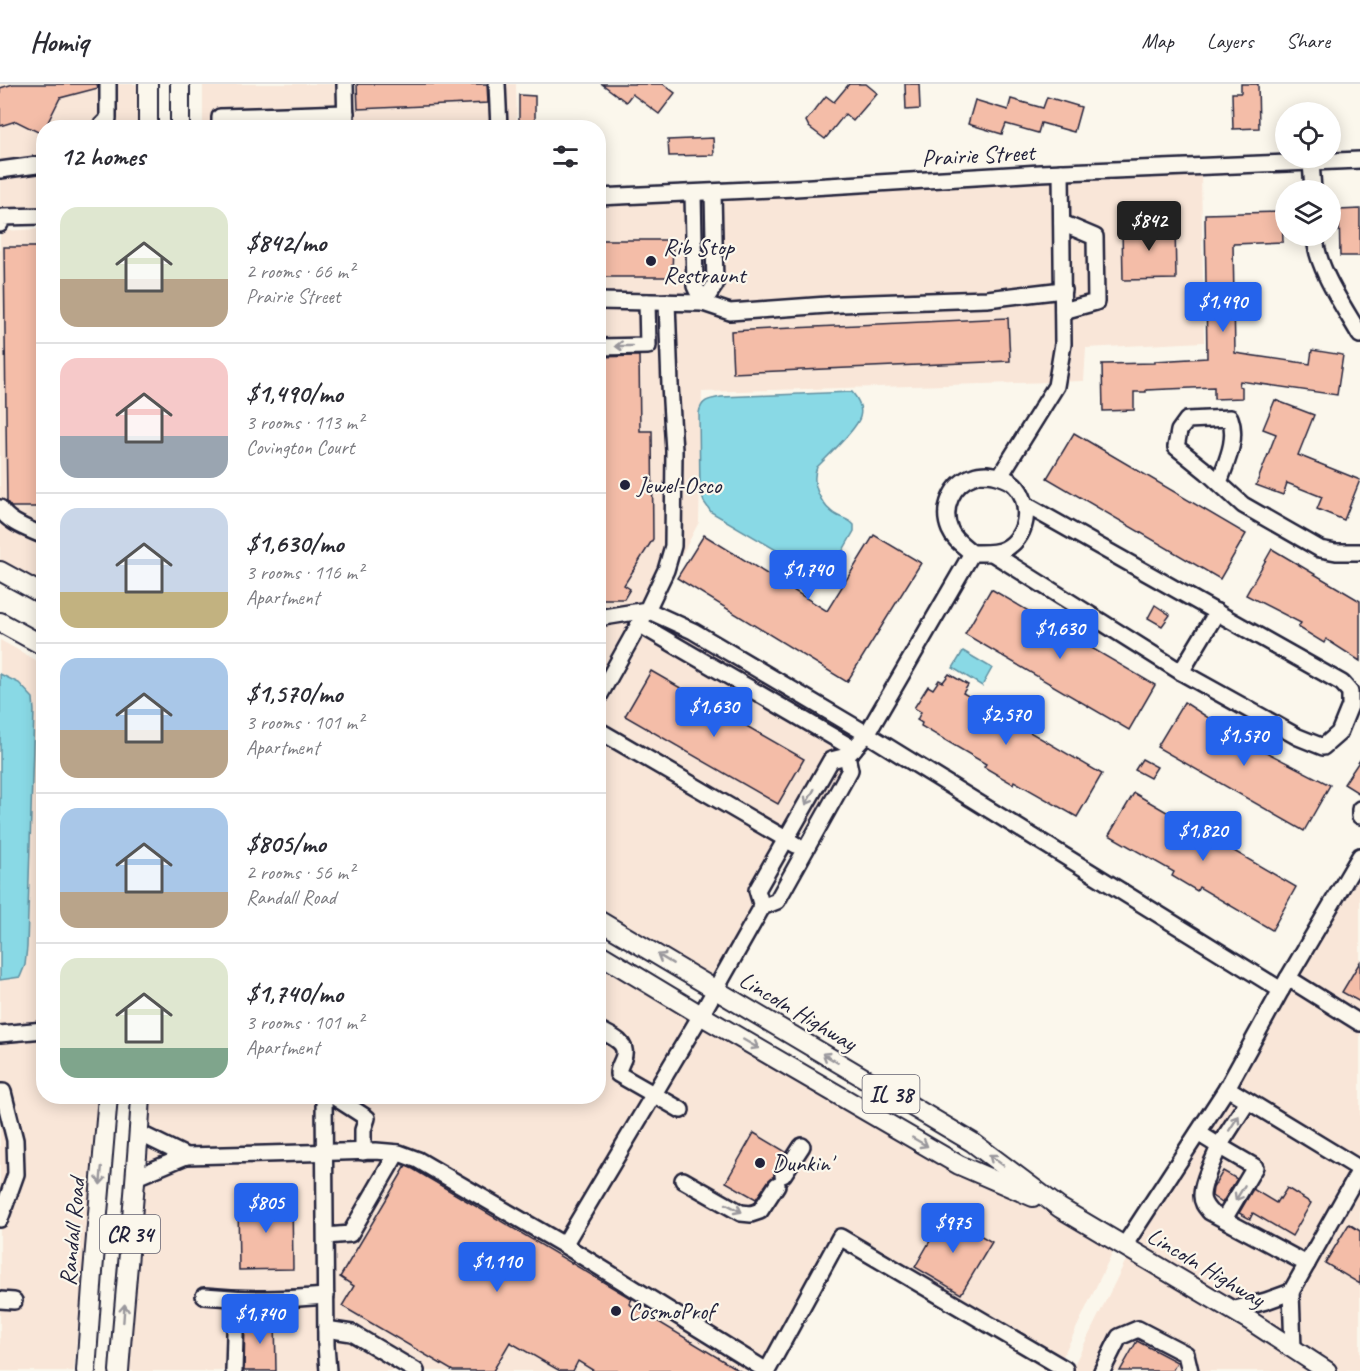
<!DOCTYPE html>
<html lang="en">
<head>
<meta charset="utf-8">
<style>
	:root { --surface:#fff; --page:#f7f7f7; --text:#2b2b33; --muted:#7c7c81; --line:#e1e1e2; --accent:#2563eb }
	body { margin:0; font-family:Caveat,sans-serif; background:var(--page); color:var(--text); height:100vh; display:flex; flex-direction:column; font-size:22px; white-space:nowrap }
	* { box-sizing:border-box; margin:0 }
	p { font-size:20px; color:var(--muted) }
	.icon { flex:none; width:33px; height:33px; fill:none; stroke:currentColor; stroke-width:2; stroke-linecap:round; stroke-linejoin:round }
	.map { position:relative; flex:1; overflow:hidden }
	.drawer { position:absolute; left:36px; top:36px; width:570px; height:984px; display:flex; flex-direction:column; background:var(--surface); border-radius:24px; box-shadow:0 3px 15px #0003 }
	.drawer>* { flex:none }
	.tools { position:absolute; left:1275px; top:18px; display:grid; gap:12px }
	.tools a { display:grid; place-items:center; width:66px; height:66px; border-radius:50%; background:var(--surface); box-shadow:0 3px 15px #0003; font-size:30px }
	.price { position:absolute; translate:-50% -51px; padding:0 14px; border-radius:6px; background:var(--accent); color:#fff; font-size:20px; line-height:39px; filter:drop-shadow(0 2px 3px #0008) }
	.price::after { content:''; position:absolute; left:50%; top:36px; width:18px; height:14px; margin-left:-9px; background:inherit; clip-path:polygon(0 0,100% 0,50% 100%) }
	.price.selected { background:#222; color:#fff }
	ul { padding:0; list-style:none }
	li { display:flex; align-items:center; gap:18px; height:150px; padding:0 24px }
	li+li { border-top:2px solid var(--line) }
	li span { display:grid; place-items:center; flex:none; width:168px; height:120px; border-radius:18px; color:#555 }
	li>.icon { margin-inline-start:auto }
	span .icon { width:72px; height:72px; fill:#fffc; stroke-width:1 }
	li b { font-size:26px }
	h2 { display:flex; justify-content:space-between; align-items:center; height:72px; padding:0 24px; font-size:26px }
	header { display:flex; align-items:center; gap:36px; box-sizing:border-box; height:84px; padding:0 30px; background:var(--surface); border-bottom:2px solid var(--line) }
	header strong { font-size:28px }
	nav { display:flex; gap:33px; margin-inline-start:auto; font-size:21px }
	.map>svg:first-child { display:block }
	.built { fill:#f9e6d8 }
	.water { fill:#89d9e5; stroke:#6090a1; stroke-width:1.5 }
	.building { fill:#f4bda8; stroke:#22223b; stroke-width:1.5 }
	.lines { fill:none; stroke-linecap:round; stroke-linejoin:round }
	.minor-casing { stroke:#22223b; stroke-width:20 }
	.major-casing { stroke:#22223b; stroke-width:22 }
	.minor { stroke:#fbf7ec; stroke-width:15 }
	.major { stroke:#fbf7ec; stroke-width:18 }
	.oneway { stroke:#99979c }
	.poi-dot { fill:#22223b; stroke:#fbf7ec; stroke-width:2 }
	.labels { text-anchor:middle; stroke-width:4.5; stroke-linejoin:round; paint-order:stroke }
	.shield { fill:#fbf7ec; stroke:#636270; stroke-width:1.5 }
	.shield-label { font-size:22px; font-weight:bold; fill:#22223b }
	.street-label { font-size:24px; fill:#22223b; stroke:#fbf7ec }
	.poi-label { font-size:24px; fill:#22223b; stroke:#fbf7ec; text-anchor:start }
</style>
</head>
<body>
<header>
<strong>Homiq</strong>
<nav><a>Map</a><a>Layers</a><a>Share</a></nav>
</header>
<div class="map">
<svg width="1360" height="1287" viewBox="0 0 1360 1287">
	<rect width="100%" height="100%" fill="#fbf7ec"/>
	<filter id="ink" filterUnits="userSpaceOnUse"><feTurbulence type="fractalNoise" baseFrequency=".0167" numOctaves="2"/><feDisplacementMap in="SourceGraphic" scale="12" xChannelSelector="R" yChannelSelector="G"/><feConvolveMatrix kernelMatrix="1 2 1 2 8 2 1 2 1" color-interpolation-filters="sRGB"/></filter>
	<g filter="url(#ink)">
		<g class="built">
			<polygon points="0,0 144,0 144,43 44,44 43,128 0,128"/>
			<polygon points="203,0 516,0 517,43 203,43"/>
			<polygon points="1201,88 1204,258 1086,264 1084,297 702,308 699,438 656,521 865,644 714,897 599,829 599,119"/>
			<polygon points="43,145 43,507 0,483 0,147"/>
			<polygon points="0,556 43,580 44,1012 98,1013 74,1287 0,1287"/>
			<polygon points="1360,768 1360,1287 1341,1287 1255,1230 1131,1160"/>
			<polygon points="599,877 1114,1165 1056,1287 1047,1287 844,1164 774,1287 126,1287 147,1013 598,1012"/>
			<polygon points="1127,1174 1310,1287 1071,1287"/>
		</g>
		<g class="water">
			<path d="M852,308C858,315 863,323 860,333C857,345 827,373 817,383C810,400 822,424 838,432C844,435 849,435 854,441V447L830,489L825,492L817,490L711,428L704,418L700,407L699,329C701,316 709,315 721,313Z"/>
			<polygon points="963,567 992,584 982,602 953,584"/>
			<polygon points="0,590 19,599 33,614 34,627 27,863 25,881 20,893 0,896"/>
		</g>
		<g class="building">
			<polygon points="13,0 97,0 98,4 60,14 45,44 44,44 42,50 16,37 0,42 0,4"/>
			<polygon points="357,0 487,0 488,19 358,25"/>
			<polygon points="602,0 663,0 675,9 659,30 632,10 626,18"/>
			<polygon points="849,0 866,0 877,9 853,37 845,30 825,55 809,43 806,37 826,12 834,18"/>
			<polygon points="905,0 919,0 920,25 906,26"/>
			<polygon points="1241,0 1258,0 1259,44 1233,45 1232,9 1241,9"/>
			<polygon points="519,11 535,12 535,44 519,44"/>
			<polygon points="1047,13 1081,23 1074,48 1041,39 1038,49 1006,40 1002,50 968,40 975,16 1008,26 1011,15 1043,24"/>
			<polygon points="713,54 714,71 669,72 668,56"/>
			<polygon points="1360,125 1360,172 1340,172 1339,126"/>
			<polygon points="1282,128 1283,158 1233,160 1235,269 1310,280 1312,266 1343,271 1337,311 1240,297 1239,302 1242,303 1242,314 1214,315 1214,303 1146,306 1146,308 1134,308 1134,326 1103,327 1102,280 1155,279 1155,277 1207,274 1205,130"/>
			<polygon points="1175,141 1176,195 1123,196 1122,142"/>
			<polygon points="598,156 673,156 672,193 598,193"/>
			<polygon points="4,163 44,163 44,423 11,423 7,418"/>
			<polygon points="1008,234 1010,277 733,289 731,247"/>
			<polygon points="635,272 639,272 640,347 652,347 653,455 624,501 630,505 624,515 598,515 598,273"/>
			<polygon points="1275,316 1314,331 1298,371 1360,396 1344,436 1317,425 1322,413 1287,399 1283,411 1256,401 1276,350 1263,345"/>
			<polygon points="1074,349 1246,450 1220,495 1047,394"/>
			<polygon points="704,451 827,527 874,451 921,479 847,598 677,494"/>
			<polygon points="1272,465 1360,517 1360,577 1326,555 1324,559 1298,543 1301,539 1246,511"/>
			<polygon points="991,505 1155,601 1129,646 965,550"/>
			<polygon points="1155,521 1170,531 1162,542 1148,534"/>
			<polygon points="651,587 804,675 778,720 625,632"/>
			<polygon points="949,590 968,601 963,609 1102,690 1077,733 1014,697 1013,700 984,683 986,680 921,642 922,639 917,636 921,628 914,624 928,602 933,605 939,596 943,598"/>
			<polygon points="1184,618 1236,652 1239,648 1265,663 1262,666 1330,701 1304,747 1157,663"/>
			<polygon points="1142,675 1157,683 1150,694 1135,686"/>
			<polygon points="1360,676 1360,710 1344,700"/>
			<polygon points="1134,709 1296,803 1272,846 1199,803 1197,807 1172,792 1174,788 1109,751"/>
			<polygon points="1360,878 1360,918 1342,908"/>
			<polygon points="754,1049 786,1068 775,1086 774,1092 769,1096 756,1115 726,1098"/>
			<polygon points="406,1082 413,1085 632,1215 629,1220 740,1287 594,1287 578,1277 573,1287 560,1287 510,1258 493,1287 453,1287 342,1222 354,1202 340,1193"/>
			<polygon points="1223,1087 1237,1095 1222,1119 1212,1112 1213,1104"/>
			<polygon points="1287,1104 1311,1119 1292,1152 1253,1129 1250,1135 1239,1129 1253,1105 1276,1119 1279,1114 1280,1115"/>
			<polygon points="292,1115 293,1185 239,1186 238,1116"/>
			<polygon points="945,1131 992,1158 961,1210 915,1183"/>
			<polygon points="1349,1140 1360,1147 1360,1200 1325,1179"/>
			<polygon points="275,1234 276,1287 244,1287 245,1235"/>
			<polygon points="1137,1257 1177,1278 1172,1287 1120,1287"/>
		</g>
		<g class="lines">
			<g class="minor-casing">
				<g id="minor">
					<polyline points="345,0 346,44"/>
					<polyline points="497,0 499,44"/>
					<polyline points="99,44 108,35 108,0"/>
					<polyline points="220,44 220,33 346,29"/>
					<polyline points="1311,78 1313,106"/>
					<polyline points="0,86 44,80"/>
					<polyline points="693,110 695,202 703,219"/>
					<polyline points="598,113 795,104 1040,89 1360,76"/>
					<polyline points="1062,139 1095,153 1096,218 1063,227"/>
					<polyline points="0,140 2,133 44,132"/>
					<path d="M1315,152C1316,183 1344,223 1360,251"/>
					<polyline points="598,217 703,219 730,228 841,220 987,215 1063,206"/>
					<polyline points="703,219 715,201 713,109"/>
					<polyline points="598,263 648,262 647,218"/>
					<path d="M987,390C996,391 1003,393 1010,397C1033,413 1030,452 1005,465C995,470 983,469 972,469C964,462 954,456 950,446C941,425 952,399 974,392C978,390 983,390 987,390Z"/>
					<polyline points="1000,392 1056,302 1063,260 1061,88"/>
					<path d="M1219,399C1226,378 1238,356 1230,334L1187,336L1179,347L1176,363L1207,388L1243,421L1320,465L1336,468H1360"/>
					<path d="M0,424C8,439 29,445 44,452"/>
					<polyline points="992,469 1181,588 1298,653 1323,663 1339,649 1350,622 1350,608 1342,599 1026,421"/>
					<polyline points="598,534 647,526 666,486 673,462 674,367 670,301 667,218"/>
					<polyline points="639,540 854,665"/>
					<polyline points="1181,588 1217,528"/>
					<polyline points="598,614 647,526 693,547 867,650 1281,906"/>
					<polyline points="598,646 796,761"/>
					<polyline points="1360,725 1360,732"/>
					<polyline points="762,823 757,806 831,676 847,672 867,650 972,469"/>
					<polyline points="1288,894 1360,939"/>
					<path d="M598,945C608,951 627,957 624,971C623,978 618,982 618,990L681,1026"/>
					<polyline points="0,950 44,946"/>
					<polyline points="1227,1004 1360,1085"/>
					<polyline points="0,1008 3,1008 15,1056 16,1090 0,1135"/>
					<polyline points="324,1012 326,1261 328,1287"/>
					<polyline points="336,1014 367,1034 363,1046 363,1068"/>
					<path d="M1198,1049L1219,1062C1214,1076 1202,1097 1202,1112C1202,1119 1206,1123 1210,1128L1307,1180"/>
					<polyline points="186,1072 376,1067 399,1069 418,1076 564,1161 701,931 762,823 777,817 850,686 847,672"/>
					<polyline points="783,1091 802,1062"/>
					<polyline points="136,1093 186,1072 139,1049"/>
					<polyline points="683,1096 741,1129 751,1130 760,1127 777,1101"/>
					<polyline points="1224,1135 1255,1083 1219,1062 1248,1017"/>
					<polyline points="326,1152 350,1150 397,1069"/>
					<polyline points="564,1161 767,1287"/>
					<polyline points="1124,1162 1227,1004 1281,906 1360,772"/>
					<polyline points="1291,1208 1360,1086"/>
					<path d="M204,1212C245,1216 285,1216 326,1212"/>
					<polyline points="0,1216 14,1217"/>
					<polyline points="1232,1226 1266,1217 1291,1208 1293,1265"/>
					<polyline points="326,1245 352,1249 416,1287"/>
					<polyline points="234,1287 236,1215"/>
					<polyline points="767,1287 840,1153 1065,1285"/>
					<polyline points="1102,1287 1119,1253 1138,1245 1186,1270 1190,1287"/>
				</g>
			</g>
			<g class="major-casing">
				<g id="major">
					<polyline points="180,0 180,44"/>
					<polyline points="148,44 148,0"/>
					<polyline points="0,487 44,511"/>
					<polyline points="0,538 44,562"/>
					<polyline points="598,836 972,1058 1060,1124 1249,1236 1327,1287"/>
					<polyline points="598,869 709,936 959,1081 1033,1113"/>
					<polyline points="86,1287 93,1188 108,1012"/>
					<path d="M119,1287C126,1195 136,1104 141,1012"/>
				</g>
			</g>
			<use href="#minor" class="minor"/>
			<use href="#major" class="major"/>
		</g>
		<defs><path id="oneway-shaft" d="M-6 0H5M1.5-3L5.5 0L1.5 3" fill="none" stroke-width="1.6" stroke-linecap="round" stroke-linejoin="round" transform="scale(1.5)"/></defs>
		<g class="oneway">
			<use href="#oneway-shaft" transform="translate(624 262) rotate(180)"/>
			<use href="#oneway-shaft" transform="translate(810 713) rotate(119)"/>
			<use href="#oneway-shaft" transform="translate(665 875) rotate(-149)"/>
			<use href="#oneway-shaft" transform="translate(751 960) rotate(30)"/>
			<use href="#oneway-shaft" transform="translate(830 974) rotate(-149)"/>
			<use href="#oneway-shaft" transform="translate(1234 1039) rotate(-57)"/>
			<use href="#oneway-shaft" transform="translate(920 1058) rotate(30)"/>
			<use href="#oneway-shaft" transform="translate(996 1076) rotate(-143)"/>
			<use href="#oneway-shaft" transform="translate(101 1092) rotate(95)"/>
			<use href="#oneway-shaft" transform="translate(1240 1109) rotate(121)"/>
			<use href="#oneway-shaft" transform="translate(734 1124) rotate(27)"/>
			<use href="#oneway-shaft" transform="translate(124 1229) rotate(-86)"/>
		</g>
	</g>
	<g class="poi-dot">
		<circle cx="651" cy="177" r="6"/>
		<circle cx="625" cy="401" r="6"/>
		<circle cx="760" cy="1079" r="6"/>
		<circle cx="616" cy="1227" r="6"/>
	</g>
	<g class="labels">
		<g class="shield">
			<rect x="862.5" y="991" width="57" height="38" rx="4.5"/>
			<rect x="100" y="1131" width="60" height="38" rx="4.5"/>
		</g>
		<g class="shield-label">
			<text x="891" y="1018">IL 38</text>
			<text x="130" y="1158">CR 34</text>
		</g>
		<g class="street-label">
			<text transform="translate(978 71) rotate(-3)" y="8">Prairie Street</text>
			<text transform="translate(798 927) rotate(31)" y="8">Lincoln Highway</text>
			<text transform="translate(72 1148) rotate(-85)" y="8">Randall Road</text>
			<text transform="translate(1206 1183) rotate(31)" y="8">Lincoln Highway</text>
		</g>
		<g class="poi-label">
			<text x="663" y="171">Rib Stop<tspan x="663" dy="28">Restraunt</tspan></text>
			<text x="637" y="409">Jewel-Osco</text>
			<text x="772" y="1087">Dunkin'</text>
			<text x="628" y="1235">CosmoProf</text>
		</g>
	</g>
</svg>
<div class="tools">
<a><svg class="icon" aria-label="locate" viewBox="0 0 24 24"><circle cx="12" cy="12" r="6"/><path d="M12 2v4M12 18v4M2 12h4M18 12h4"/></svg></a>
<a><svg class="icon" aria-label="layers" viewBox="0 0 24 24"><path d="M12 4l9 5-9 5-9-5zM3 14l9 5 9-5"/></svg></a>
</div>
<b class="price selected" style="left:1149px;top:168px">$842</b>
<b class="price" style="left:1223px;top:249px">$1,490</b>
<b class="price" style="left:808px;top:517px">$1,740</b>
<b class="price" style="left:1060px;top:576px">$1,630</b>
<b class="price" style="left:714px;top:654px">$1,630</b>
<b class="price" style="left:1006px;top:662px">$2,570</b>
<b class="price" style="left:1244px;top:683px">$1,570</b>
<b class="price" style="left:1203px;top:778px">$1,820</b>
<b class="price" style="left:266px;top:1150px">$805</b>
<b class="price" style="left:953px;top:1170px">$975</b>
<b class="price" style="left:497px;top:1209px">$1,110</b>
<b class="price" style="left:260px;top:1261px">$1,740</b>
<section class="drawer">
<h2>12 homes<svg class="icon" aria-label="filters" viewBox="0 0 24 24"><path d="M4 7h16M4 17h16"/><circle cx="9" cy="7" r="2"/><circle cx="15" cy="17" r="2"/></svg></h2>
<ul>
<li><span style="background:linear-gradient(#dfe7d0 60%,#b9a48a 0)"><svg class="icon" aria-label="home" viewBox="0 0 24 24"><path d="M3 11l9-7 9 7M6 9v11h12V9"/></svg></span><div><b>$842/mo</b><p>2 rooms · 66 m²</p><p>Prairie Street</p></div></li>
<li><span style="background:linear-gradient(#f6c9c9 65%,#9aa5b1 0)"><svg class="icon" aria-label="home" viewBox="0 0 24 24"><path d="M3 11l9-7 9 7M6 9v11h12V9"/></svg></span><div><b>$1,490/mo</b><p>3 rooms · 113 m²</p><p>Covington Court</p></div></li>
<li><span style="background:linear-gradient(#c9d6e8 70%,#c2b280 0)"><svg class="icon" aria-label="home" viewBox="0 0 24 24"><path d="M3 11l9-7 9 7M6 9v11h12V9"/></svg></span><div><b>$1,630/mo</b><p>3 rooms · 116 m²</p><p>Apartment</p></div></li>
<li><span style="background:linear-gradient(#a9c7e8 60%,#b9a48a 0)"><svg class="icon" aria-label="home" viewBox="0 0 24 24"><path d="M3 11l9-7 9 7M6 9v11h12V9"/></svg></span><div><b>$1,570/mo</b><p>3 rooms · 101 m²</p><p>Apartment</p></div></li>
<li><span style="background:linear-gradient(#a9c7e8 70%,#b9a48a 0)"><svg class="icon" aria-label="home" viewBox="0 0 24 24"><path d="M3 11l9-7 9 7M6 9v11h12V9"/></svg></span><div><b>$805/mo</b><p>2 rooms · 56 m²</p><p>Randall Road</p></div></li>
<li><span style="background:linear-gradient(#dfe7d0 75%,#7fa58c 0)"><svg class="icon" aria-label="home" viewBox="0 0 24 24"><path d="M3 11l9-7 9 7M6 9v11h12V9"/></svg></span><div><b>$1,740/mo</b><p>3 rooms · 101 m²</p><p>Apartment</p></div></li>
</ul>
</section>
</div>
</body>
</html>
